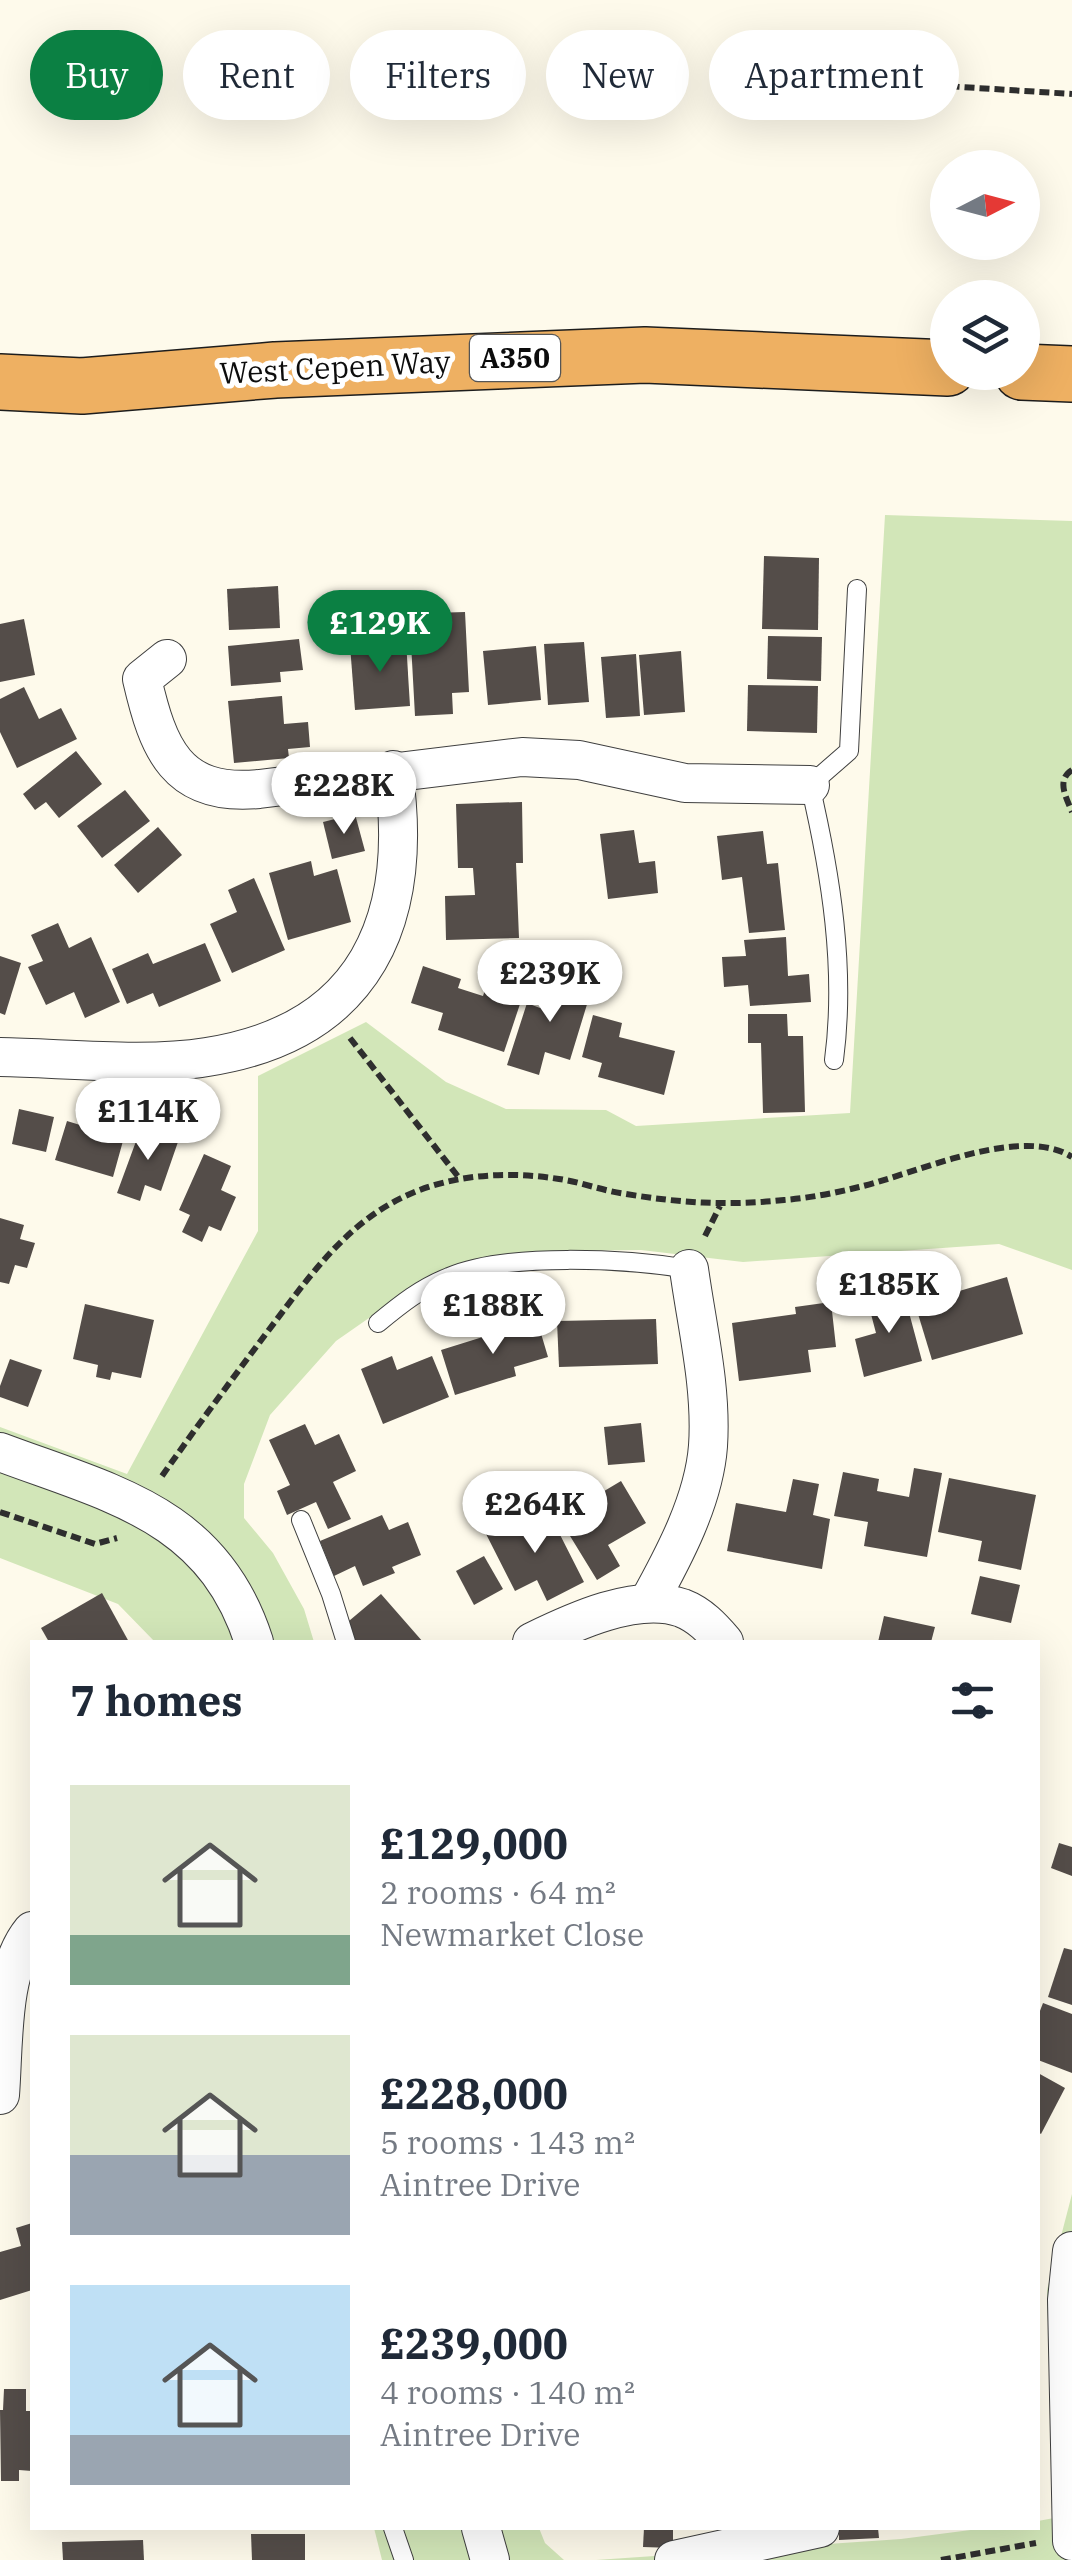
<!DOCTYPE html>
<html lang="en">
<head>
<meta charset="utf-8">
<style>
	:root { --surface:#fff; --page:#f6f6f7; --text:#1f2937; --muted:#747a83; --accent:#0b8043 }
	body { margin:0; font-family:"IBM Plex Serif",serif; background:var(--page); color:var(--text); height:100vh; display:flex; flex-direction:column; font-size:38px; white-space:nowrap }
	* { box-sizing:border-box; margin:0 }
	p { font-size:32px; color:var(--muted) }
	.icon { flex:none; width:55px; height:55px; fill:none; stroke:currentColor; stroke-width:2; stroke-linecap:round; stroke-linejoin:round }
	.map { position:relative; flex:1; overflow:hidden }
	.details { position:absolute; left:30px; top:1640px; width:1010px; height:890px; display:flex; flex-direction:column; background:var(--surface); border-radius:0px; box-shadow:0 10px 40px #0002 }
	.details>* { flex:none }
	.top-card { position:absolute; left:30px; top:30px; width:1012px; height:90px; display:flex; gap:20px }
	.needle { width:65px; rotate:84deg }
	.controls { position:absolute; left:930px; top:150px; display:grid; gap:20px }
	.controls a { display:grid; place-items:center; width:110px; height:110px; border-radius:50%; background:var(--surface); box-shadow:0 10px 40px #0002; font-size:50px }
	.price { position:absolute; translate:-50% -85px; padding:0 22px; border-radius:35px; background:#fff; color:#222; font-size:32px; line-height:65px; filter:drop-shadow(0 2px 5px #0008) }
	.price::after { content:''; position:absolute; left:50%; top:60px; width:30px; height:22px; margin-left:-15px; background:inherit; clip-path:polygon(0 0,100% 0,50% 100%) }
	.price.active { background:var(--accent); color:#fff }
	ul { padding:0; list-style:none }
	li { display:flex; align-items:center; gap:30px; height:250px; padding:0 40px }
	li span { display:grid; place-items:center; flex:none; width:280px; height:200px; border-radius:0px; color:#555 }
	li>.icon { margin-inline-start:auto }
	span .icon { width:120px; height:120px; fill:#fffc; stroke-width:1 }
	li b { font-size:42px }
	h2 { display:flex; justify-content:space-between; align-items:center; height:120px; padding:0 40px; font-size:42px }
	.pill { padding:0 35px; border-radius:45px; background:var(--surface); box-shadow:0 10px 40px #0002; font-size:35px; line-height:90px }
	.pill.active { background:var(--accent); color:#fff }
	.map>svg:first-child { display:block }
	.green { fill:#d2e6b8 }
	.building { fill:#544d49 }
	.lines { fill:none; stroke-linecap:round; stroke-linejoin:round }
	.service-casing { stroke:#3f3f3f; stroke-width:20 }
	.minor-casing { stroke:#3f3f3f; stroke-width:40 }
	.trunk-casing { stroke:#1d1d1d; stroke-width:58 }
	.path { stroke:#2e2e2e; stroke-width:6; stroke-dasharray:10 5; stroke-linecap:butt }
	.service { stroke:#fff; stroke-width:18 }
	.minor { stroke:#fff; stroke-width:38 }
	.trunk { stroke:#eeb062; stroke-width:55 }
	.labels { text-anchor:middle; stroke-width:10; stroke-linejoin:round; paint-order:stroke }
	.shield { fill:#fff; stroke:#555; stroke-width:2.5 }
	.shield-label { font-size:28px; font-weight:bold; fill:#0c0c0c }
	.street-label { font-size:30px; fill:#0c0c0c; stroke:#fff }
</style>
</head>
<body>
<div class="map">
<svg width="1072" height="2560" viewBox="0 0 1072 2560">
	<rect width="100%" height="100%" fill="#fefaeb"/>
	<g class="green">
		<polygon points="885,515 1072,521 1072,1270 999,1244 743,1262 641,1250 544,1251 463,1269 402,1295 336,1341 270,1415 244,1484 244,1518 273,1553 304,1609 314,1642 155,1642 118,1604 0,1558 0,1427 127,1474 258,1231 258,1076 366,1022 446,1082 506,1109 606,1110 636,1126 850,1113"/>
		<polygon points="1072,2194 1072,2560 596,2560 901,2539 986,2528 1038,2528 1038,2521 1054,2518 1047,2290"/>
		<polygon points="374,2528 539,2528 545,2543 564,2560 382,2560"/>
	</g>
	<g class="building">
		<polygon points="764,556 819,558 818,630 762,629"/>
		<polygon points="278,586 280,628 229,630 227,589"/>
		<polygon points="465,612 469,692 452,693 453,714 415,716 411,643 433,642 432,613"/>
		<polygon points="24,619 35,675 0,682 0,624"/>
		<polygon points="768,636 822,637 821,681 767,679"/>
		<polygon points="299,639 303,670 280,672 281,682 231,686 228,646"/>
		<polygon points="406,641 410,706 355,710 350,645"/>
		<polygon points="584,642 589,702 548,705 544,644"/>
		<polygon points="536,646 541,700 488,705 483,651"/>
		<polygon points="681,651 685,712 644,715 639,655"/>
		<polygon points="636,654 640,716 606,718 601,657"/>
		<polygon points="748,685 818,686 817,733 747,731"/>
		<polygon points="24,687 39,719 61,708 77,739 17,768 0,732 0,699"/>
		<polygon points="282,696 284,724 308,722 310,747 288,749 289,758 234,763 228,701"/>
		<polygon points="76,751 102,784 59,818 46,802 35,810 23,794"/>
		<polygon points="125,790 150,821 102,858 77,826"/>
		<polygon points="522,802 523,863 516,863 519,938 446,940 445,896 475,895 473,868 458,868 456,804"/>
		<polygon points="355,814 365,851 332,859 323,822"/>
		<polygon points="158,827 182,855 138,893 114,865"/>
		<polygon points="634,830 639,863 655,861 658,893 608,899 600,834"/>
		<polygon points="763,831 767,864 778,863 785,930 749,933 742,877 722,880 717,836"/>
		<polygon points="311,861 314,876 337,869 351,922 288,940 269,873"/>
		<polygon points="254,878 285,950 232,973 210,924 237,912 228,890"/>
		<polygon points="58,923 69,948 91,937 120,1002 85,1018 74,992 46,1005 28,967 43,961 31,935"/>
		<polygon points="786,937 788,976 809,974 811,1002 750,1006 748,985 724,987 722,957 746,956 744,940"/>
		<polygon points="205,943 221,981 159,1007 153,993 127,1004 112,969 148,953 153,964"/>
		<polygon points="0,956 21,963 5,1015 0,1013"/>
		<polygon points="423,966 461,979 458,988 483,996 491,972 527,983 504,1052 438,1030 443,1013 411,1003"/>
		<polygon points="550,975 592,988 570,1060 545,1052 539,1075 507,1065 527,1003 540,1008"/>
		<polygon points="748,1014 787,1014 788,1036 803,1036 805,1112 763,1113 761,1043 748,1043"/>
		<polygon points="593,1015 622,1023 619,1037 675,1051 664,1095 598,1077 602,1063 582,1057"/>
		<polygon points="97,1102 131,1112 113,1177 55,1160 67,1121 90,1128"/>
		<polygon points="19,1109 54,1117 46,1152 12,1144"/>
		<polygon points="142,1125 179,1139 161,1191 145,1185 140,1201 117,1193"/>
		<polygon points="204,1154 231,1166 221,1190 236,1197 221,1231 209,1226 202,1242 182,1232 190,1215 179,1210"/>
		<polygon points="0,1218 24,1225 20,1239 35,1243 27,1268 15,1265 9,1284 0,1282"/>
		<polygon points="1007,1277 1023,1334 932,1360 915,1304"/>
		<polygon points="903,1290 922,1361 864,1377 855,1339 876,1333 867,1299"/>
		<polygon points="831,1302 836,1347 808,1350 811,1372 739,1381 732,1323 796,1314 795,1307"/>
		<polygon points="85,1304 154,1320 141,1378 112,1372 110,1380 96,1377 98,1365 73,1359"/>
		<polygon points="656,1319 658,1364 559,1367 557,1321"/>
		<polygon points="537,1320 548,1357 514,1367 516,1376 455,1395 441,1350"/>
		<polygon points="392,1356 397,1370 432,1356 449,1397 383,1424 361,1369"/>
		<polygon points="10,1359 42,1370 28,1407 0,1397 0,1386"/>
		<polygon points="641,1423 645,1462 608,1465 604,1427"/>
		<polygon points="305,1424 315,1445 339,1434 356,1471 333,1482 351,1519 328,1529 316,1502 287,1515 277,1491 290,1485 269,1440"/>
		<polygon points="914,1468 942,1473 927,1557 864,1546 868,1522 834,1516 843,1472 879,1479 877,1491 909,1497"/>
		<polygon points="949,1478 1036,1495 1021,1570 978,1561 982,1541 938,1532"/>
		<polygon points="793,1479 819,1484 813,1515 830,1519 822,1569 727,1551 736,1503 786,1512"/>
		<polygon points="621,1481 646,1523 608,1545 620,1566 597,1580 559,1518"/>
		<polygon points="382,1515 389,1530 408,1522 421,1555 392,1567 395,1573 363,1586 355,1566 334,1576 320,1541"/>
		<polygon points="514,1515 522,1532 551,1517 584,1582 547,1601 537,1580 515,1591 484,1530"/>
		<polygon points="484,1556 503,1589 474,1605 456,1571"/>
		<polygon points="980,1576 1020,1585 1011,1623 971,1614"/>
		<polygon points="102,1593 129,1642 49,1642 41,1628"/>
		<polygon points="381,1594 423,1642 357,1642 343,1626"/>
		<polygon points="884,1616 935,1627 931,1642 878,1642"/>
		<polygon points="1059,1843 1072,1847 1072,1876 1051,1868"/>
		<polygon points="1064,1948 1072,1950 1072,2005 1048,1997"/>
		<polygon points="1043,2003 1072,2014 1072,2073 1038,2060 1038,2016"/>
		<polygon points="1038,2073 1065,2088 1041,2134 1038,2132"/>
		<polygon points="32,2223 32,2290 0,2300 0,2252 21,2246 16,2228"/>
		<polygon points="4,2389 26,2389 26,2411 32,2411 32,2471 19,2470 19,2481 1,2481 0,2410 3,2410"/>
		<polygon points="644,2528 673,2528 673,2548 643,2547"/>
		<polygon points="839,2528 878,2528 879,2538 839,2540"/>
		<polygon points="251,2534 305,2534 305,2560 252,2560"/>
		<polygon points="143,2540 144,2560 63,2560 62,2542"/>
	</g>
	<g class="lines">
		<g class="service-casing">
			<g id="service">
				<path d="M834,1060C846,969 831,875 810,785L849,751L857,589"/>
				<path d="M378,1323C401,1304 421,1288 449,1277C506,1252 628,1259 689,1269"/>
				<polyline points="301,1520 331,1594 346,1642"/>
				<polyline points="393,2528 404,2560"/>
			</g>
		</g>
		<g class="minor-casing">
			<g id="minor">
				<path d="M167,659L142,679C158,748 176,797 259,789L522,757L579,760L685,783L810,785"/>
				<path d="M0,1057C63,1058 146,1067 207,1057C367,1032 415,919 393,770"/>
				<path d="M0,1452C112,1494 213,1514 254,1642"/>
				<path d="M648,1603C674,1556 704,1500 708,1446C712,1388 697,1327 689,1269"/>
				<path d="M532,1642C573,1622 637,1592 682,1608C700,1615 712,1628 724,1642"/>
				<path d="M0,2095C4,2043 0,1970 32,1931"/>
				<polyline points="1072,2251 1067,2300 1072,2541"/>
				<polyline points="481,2528 490,2560"/>
				<polyline points="674,2560 820,2528"/>
			</g>
		</g>
		<g class="trunk-casing">
			<g id="trunk">
				<polyline points="1022,372 1072,374"/>
				<polyline points="0,382 82,386 275,370 645,355 948,368"/>
			</g>
		</g>
		<g class="path">
			<polyline points="725,72 1072,94"/>
			<path d="M1072,770C1056,780 1066,797 1072,812"/>
			<polyline points="350,1038 460,1179"/>
			<polyline points="705,1236 720,1206"/>
			<path d="M162,1476C195,1429 230,1382 265,1335C301,1288 337,1234 390,1204C440,1175 502,1170 559,1179C581,1182 603,1191 626,1194C680,1203 729,1206 784,1200C809,1198 835,1193 859,1187C915,1174 1020,1124 1072,1157"/>
			<polyline points="0,1512 95,1544 117,1538"/>
			<polyline points="941,2560 1036,2543"/>
		</g>
		<use href="#service" class="service"/>
		<use href="#minor" class="minor"/>
		<use href="#trunk" class="trunk"/>
	</g>
	<g class="labels">
		<rect class="shield" x="470" y="335" width="90" height="46" rx="8"/>
		<g class="shield-label">
			<text x="515" y="368">A350</text>
		</g>
		<g class="street-label">
			<text transform="translate(335 368) rotate(-3)" y="10">West Cepen Way</text>
		</g>
	</g>
</svg>
<div class="controls">
<a><svg class="needle" viewBox="-14 -14 28 28"><path d="M0-13l5 13h-10z" fill="#e53935"/><path d="M0 13l5-13h-10z" fill="#747a83"/></svg></a>
<a><svg class="icon" aria-label="layers" viewBox="0 0 24 24"><path d="M12 4l9 5-9 5-9-5zM3 14l9 5 9-5"/></svg></a>
</div>
<b class="price active" style="left:380px;top:675px">£129K</b>
<b class="price" style="left:344px;top:837px">£228K</b>
<b class="price" style="left:550px;top:1025px">£239K</b>
<b class="price" style="left:148px;top:1163px">£114K</b>
<b class="price" style="left:889px;top:1336px">£185K</b>
<b class="price" style="left:493px;top:1357px">£188K</b>
<b class="price" style="left:535px;top:1556px">£264K</b>
<div class="top-card">
<a class="pill active">Buy</a>
<a class="pill">Rent</a>
<a class="pill">Filters</a>
<a class="pill">New</a>
<a class="pill">Apartment</a>
</div>
<section class="details">
<h2>7 homes<svg class="icon" aria-label="filters" viewBox="0 0 24 24"><path d="M4 7h16M4 17h16"/><circle cx="9" cy="7" r="2"/><circle cx="15" cy="17" r="2"/></svg></h2>
<ul>
<li><span style="background:linear-gradient(#dfe7d0 75%,#7fa58c 0)"><svg class="icon" aria-label="home" viewBox="0 0 24 24"><path d="M3 11l9-7 9 7M6 9v11h12V9"/></svg></span><div><b>£129,000</b><p>2 rooms · 64 m²</p><p>Newmarket Close</p></div></li>
<li><span style="background:linear-gradient(#dfe7d0 60%,#9aa5b1 0)"><svg class="icon" aria-label="home" viewBox="0 0 24 24"><path d="M3 11l9-7 9 7M6 9v11h12V9"/></svg></span><div><b>£228,000</b><p>5 rooms · 143 m²</p><p>Aintree Drive</p></div></li>
<li><span style="background:linear-gradient(#bfe0f5 75%,#9aa5b1 0)"><svg class="icon" aria-label="home" viewBox="0 0 24 24"><path d="M3 11l9-7 9 7M6 9v11h12V9"/></svg></span><div><b>£239,000</b><p>4 rooms · 140 m²</p><p>Aintree Drive</p></div></li>
</ul>
</section>
</div>
</body>
</html>
